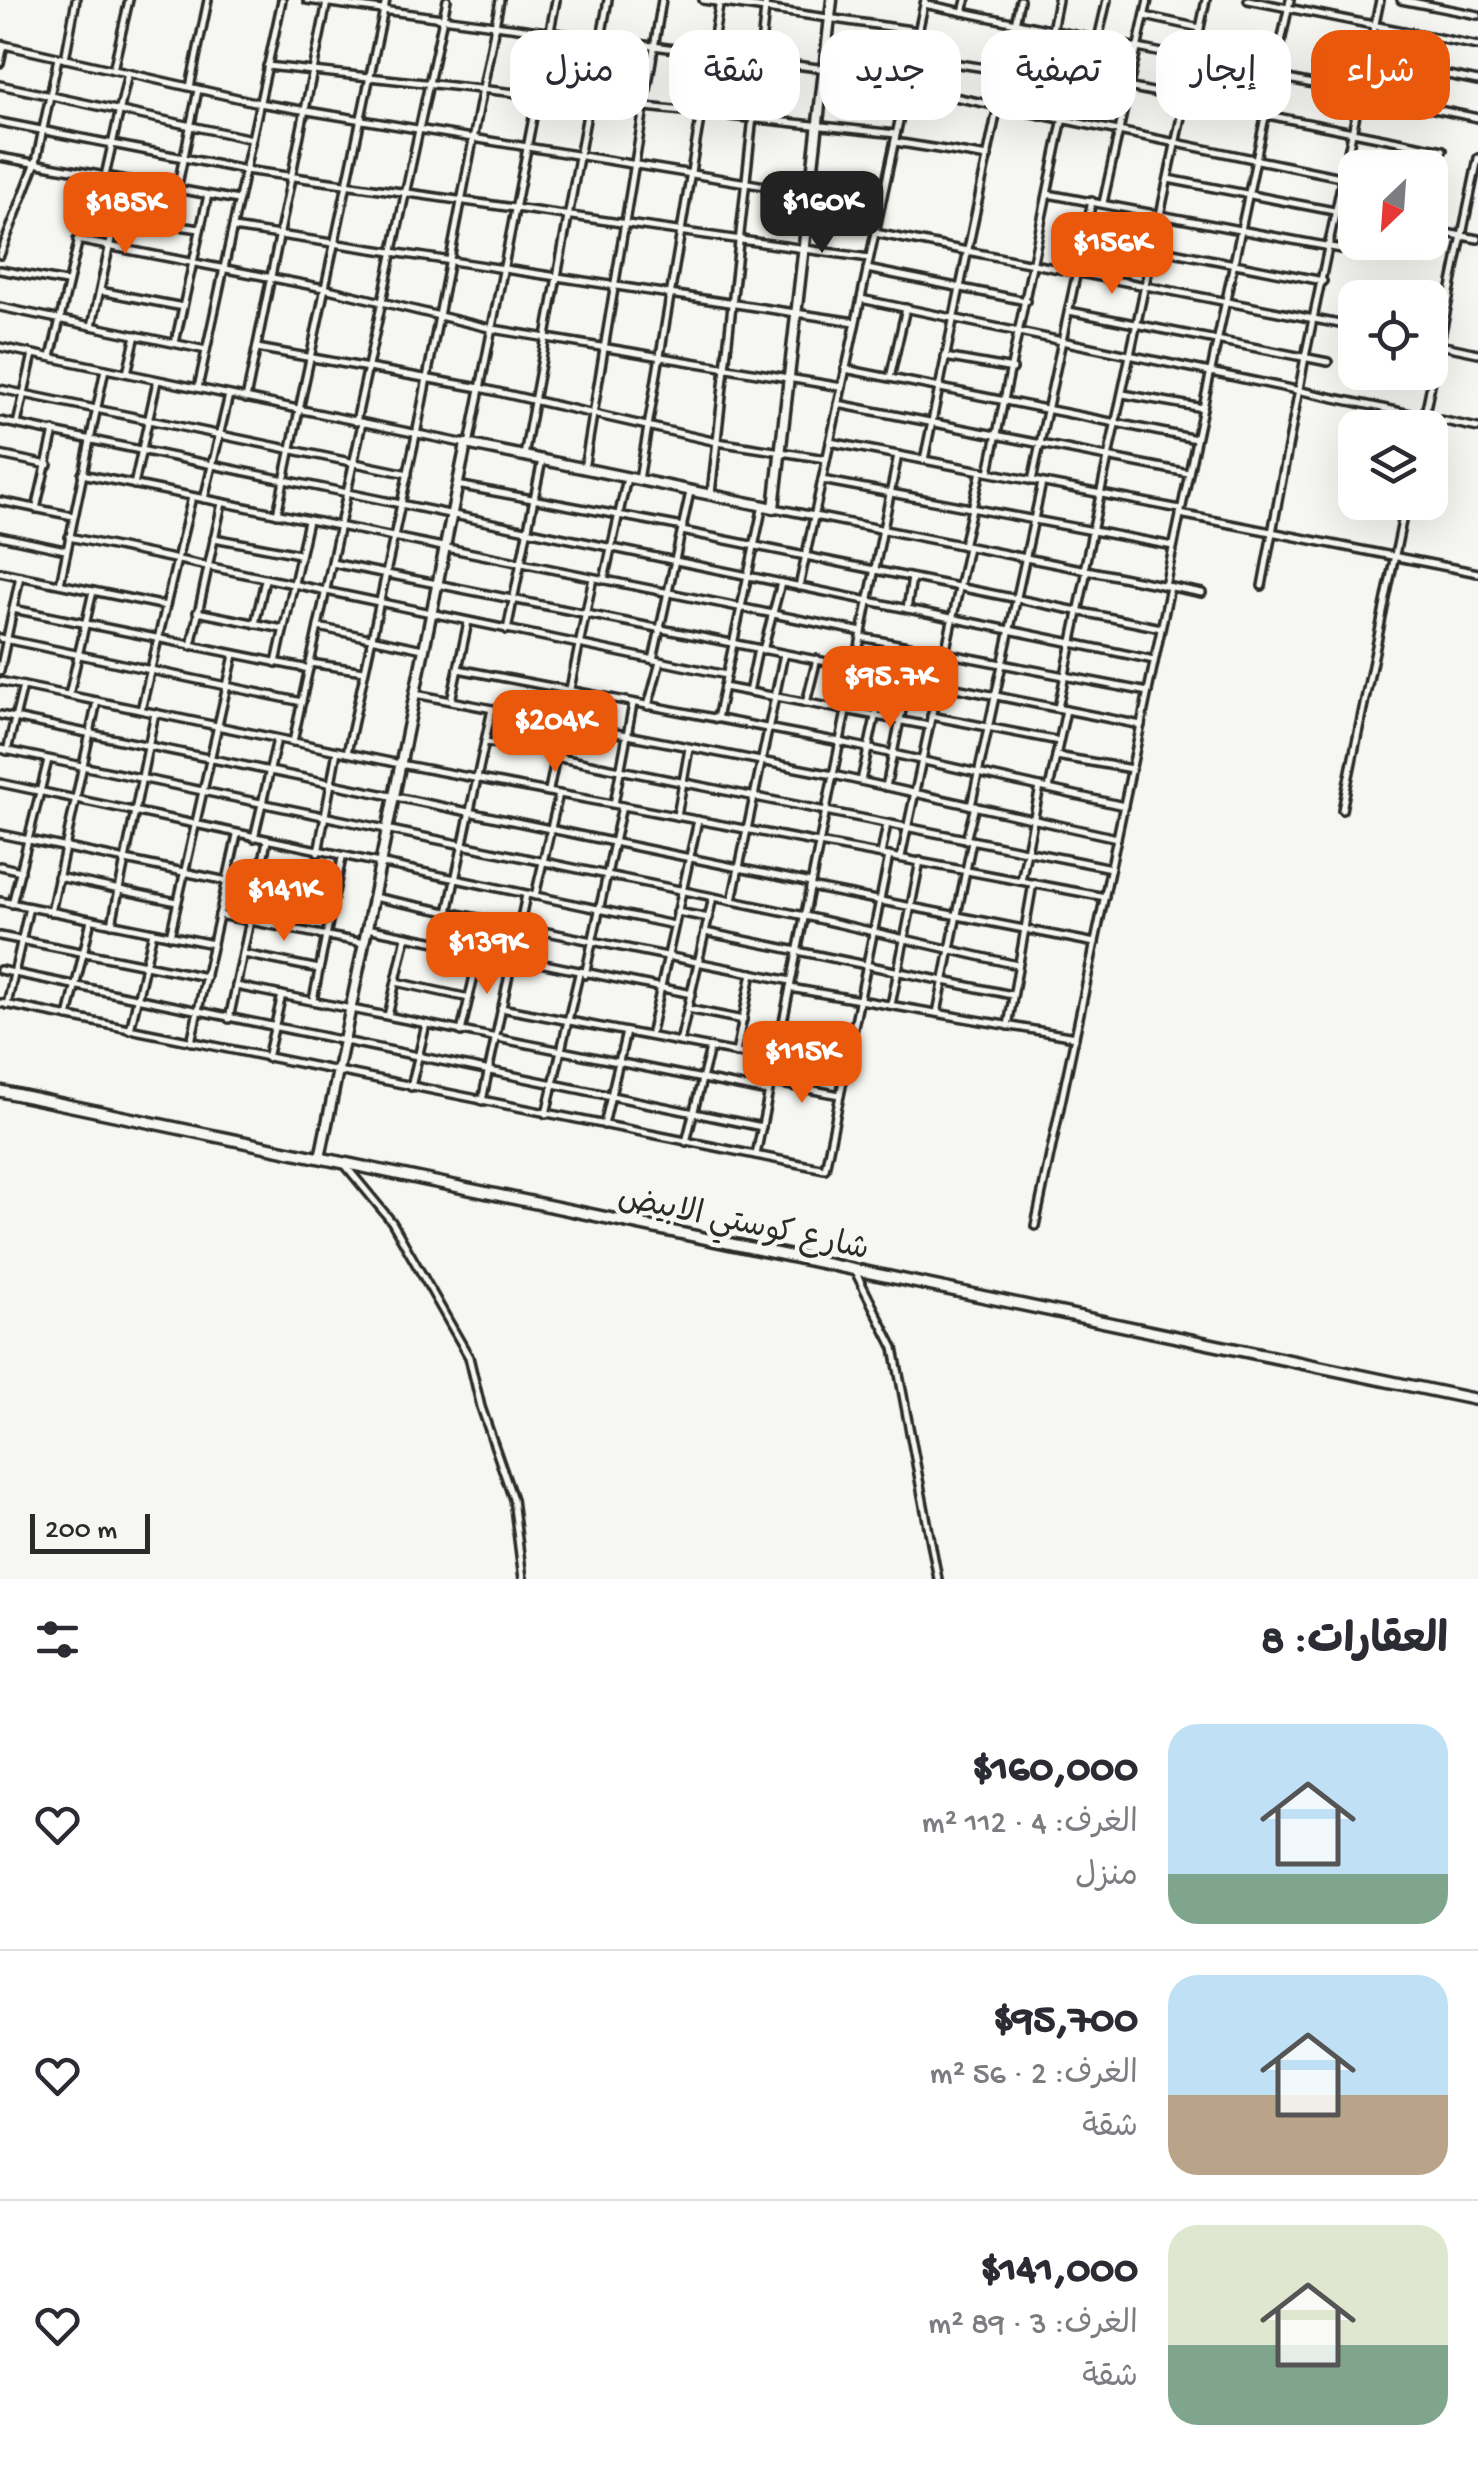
<!DOCTYPE html>
<html lang="ar">
<head>
<meta charset="utf-8">
<style>
	:root { --surface:#fff; --page:#f7f7f7; --text:#2b2b33; --muted:#7c7c81; --line:#e1e1e2; --accent:#ea580c }
	body { margin:0; font-family:"Gochi Hand","Playpen Sans Arabic",sans-serif; background:var(--page); color:var(--text); direction:rtl; height:100vh; display:flex; flex-direction:column; font-size:38px; white-space:nowrap }
	* { box-sizing:border-box; margin:0 }
	p { font-size:32px; color:var(--muted) }
	.icon { flex:none; width:55px; height:55px; fill:none; stroke:currentColor; stroke-width:2; stroke-linecap:round; stroke-linejoin:round }
	.map { position:relative; height:1579px; overflow:hidden; direction:ltr }
	.panel { display:flex; flex-direction:column; background:var(--surface); flex:1 }
	.panel>* { flex:none }
	.hud { position:absolute; left:30px; top:30px; width:1420px; height:90px; direction:rtl; display:flex; gap:20px }
	.needle { width:65px; rotate:205deg }
	.tools { position:absolute; left:1338px; top:150px; display:grid; gap:20px }
	.tools a { display:grid; place-items:center; width:110px; height:110px; border-radius:20px; background:var(--surface); box-shadow:0 10px 40px #0002; font-size:50px }
	.scale { position:absolute; left:30px; bottom:25px; width:120px; box-sizing:border-box; padding-left:10px; border:5px solid #2b2b2b; border-top:0; font-size:28px; line-height:35px; white-space:nowrap; color:#2b2b2b; -webkit-text-stroke:8px #f6f6f2; paint-order:stroke }
	.price { position:absolute; translate:-50% -85px; padding:0 22px; border-radius:20px; background:var(--accent); color:#fff; font-size:32px; line-height:65px; filter:drop-shadow(0 2px 5px #0008) }
	.price::after { content:''; position:absolute; left:50%; top:60px; width:30px; height:22px; margin-left:-15px; background:inherit; clip-path:polygon(0 0,100% 0,50% 100%) }
	.price.selected { background:#222; color:#fff }
	ul { padding:0; list-style:none }
	li { display:flex; align-items:center; gap:30px; height:250px; padding:0 30px }
	li+li { border-top:2px solid var(--line) }
	li span { display:grid; place-items:center; flex:none; width:280px; height:200px; border-radius:30px; color:#555 }
	li>.icon { margin-inline-start:auto }
	span .icon { width:120px; height:120px; fill:#fffc; stroke-width:1 }
	li b { font-size:42px }
	h2 { display:flex; justify-content:space-between; align-items:center; height:120px; padding:0 30px; font-size:42px }
	.pill { padding:0 35px; border-radius:30px; background:var(--surface); box-shadow:0 10px 40px #0002; font-size:35px; line-height:90px }
	.pill.selected { background:var(--accent); color:#fff }
	.map>svg:first-child { display:block }
	.lines { fill:none; stroke-linecap:round; stroke-linejoin:round }
	.minor-casing { stroke:#2b2b2b; stroke-width:12 }
	.major-casing { stroke:#2b2b2b; stroke-width:15 }
	.highway-casing { stroke:#2b2b2b; stroke-width:16 }
	.minor { stroke:#f6f6f2; stroke-width:5 }
	.major { stroke:#f6f6f2; stroke-width:8 }
	.highway { stroke:#f6f6f2; stroke-width:9 }
	.labels { text-anchor:middle; stroke-width:9; stroke-linejoin:round; paint-order:stroke }
	.street-label { font-size:32px; fill:#2b2b2b; stroke:#f6f6f2 }
</style>
</head>
<body>
<div class="map">
<svg width="1478" height="1579" viewBox="0 0 1478 1579">
	<rect width="100%" height="100%" fill="#f6f6f2"/>
	<filter id="ink" filterUnits="userSpaceOnUse"><feTurbulence type="fractalNoise" baseFrequency=".01" numOctaves="2"/><feDisplacementMap in="SourceGraphic" scale="20" xChannelSelector="R" yChannelSelector="G"/><feConvolveMatrix kernelMatrix="1 2 1 2 8 2 1 2 1" color-interpolation-filters="sRGB"/></filter>
	<g filter="url(#ink)">
		<g class="lines">
			<g class="minor-casing">
				<g id="minor">
					<polyline points="307,0 908,80"/>
					<polyline points="703,0 918,31"/>
					<polyline points="1248,0 1478,46"/>
					<polyline points="1401,0 1478,15"/>
					<polyline points="924,4 1478,118"/>
					<polyline points="963,12 966,0"/>
					<polyline points="1145,16 1200,28"/>
					<polyline points="1052,30 1058,0"/>
					<polyline points="1098,39 1107,0"/>
					<polyline points="0,44 259,103 881,205"/>
					<polyline points="913,57 1005,71"/>
					<polyline points="65,59 76,0"/>
					<polyline points="1368,59 1478,81"/>
					<polyline points="0,63 4,45"/>
					<polyline points="1007,63 1443,150"/>
					<polyline points="267,66 896,134"/>
					<polyline points="113,70 129,0"/>
					<polyline points="0,85 252,139"/>
					<polyline points="190,87 208,0"/>
					<polyline points="906,87 1355,180"/>
					<polyline points="0,122 245,170 869,258"/>
					<polyline points="895,142 988,157"/>
					<polyline points="0,157 238,200"/>
					<polyline points="105,176 128,73"/>
					<polyline points="1168,179 1355,215"/>
					<polyline points="177,189 198,90"/>
					<polyline points="1048,194 1341,249"/>
					<polyline points="1103,203 1148,0"/>
					<polyline points="116,217 200,229"/>
					<polyline points="233,228 855,322"/>
					<polyline points="1430,230 1478,239"/>
					<polyline points="875,233 1355,327"/>
					<polyline points="1085,235 1323,281"/>
					<polyline points="77,240 324,288 493,329 842,387"/>
					<polyline points="0,255 36,162 58,58"/>
					<polyline points="867,269 1026,301"/>
					<polyline points="0,270 66,282"/>
					<polyline points="100,291 183,307"/>
					<polyline points="861,299 1478,428"/>
					<polyline points="0,307 206,350"/>
					<polyline points="1069,311 1328,362"/>
					<polyline points="92,326 124,180"/>
					<polyline points="175,343 208,195"/>
					<polyline points="1430,343 1478,353"/>
					<polyline points="0,347 466,444"/>
					<polyline points="257,348 480,388 717,442 826,459"/>
					<polyline points="51,357 94,175"/>
					<polyline points="945,357 1013,369"/>
					<polyline points="845,369 1196,439"/>
					<polyline points="127,373 136,335"/>
					<polyline points="890,378 906,308"/>
					<polyline points="198,388 282,0"/>
					<polyline points="0,389 408,474"/>
					<polyline points="1123,394 1203,408"/>
					<polyline points="246,399 327,2"/>
					<polyline points="838,404 1188,473"/>
					<polyline points="0,421 1154,660"/>
					<polyline points="356,422 447,0"/>
					<polyline points="17,424 33,354"/>
					<polyline points="1422,428 1478,158"/>
					<polyline points="830,442 1180,509"/>
					<polyline points="469,445 556,0"/>
					<polyline points="0,455 48,465"/>
					<polyline points="524,456 608,0"/>
					<polyline points="924,460 1020,0"/>
					<polyline points="584,469 662,0"/>
					<polyline points="989,472 1080,36"/>
					<polyline points="82,474 862,632"/>
					<polyline points="639,480 720,0"/>
					<polyline points="822,480 1173,546"/>
					<polyline points="1032,481 1092,201"/>
					<polyline points="134,485 157,381"/>
					<polyline points="457,485 683,527"/>
					<polyline points="711,494 766,0"/>
					<polyline points="204,499 229,395"/>
					<polyline points="0,501 73,516"/>
					<polyline points="774,508 1202,593"/>
					<polyline points="36,509 54,431"/>
					<polyline points="277,514 386,0"/>
					<polyline points="1180,514 1478,573"/>
					<polyline points="682,531 1161,628"/>
					<polyline points="0,536 65,550"/>
					<polyline points="69,537 726,675"/>
					<polyline points="214,538 299,554"/>
					<polyline points="963,546 981,471"/>
					<polyline points="332,563 1141,725"/>
					<polyline points="1084,570 1206,0"/>
					<polyline points="0,572 166,606"/>
					<polyline points="604,580 627,478"/>
					<polyline points="60,584 105,369"/>
					<polyline points="1165,586 1290,0"/>
					<polyline points="1262,586 1305,357 1380,0"/>
					<polyline points="799,587 925,0"/>
					<polyline points="13,609 309,669"/>
					<polyline points="907,609 912,578"/>
					<polyline points="197,612 283,629"/>
					<polyline points="255,624 265,580"/>
					<polyline points="318,627 423,649"/>
					<polyline points="507,630 542,460"/>
					<polyline points="861,637 1148,692"/>
					<polyline points="0,638 302,702"/>
					<polyline points="191,646 222,503"/>
					<polyline points="763,650 781,583"/>
					<polyline points="653,660 690,492"/>
					<polyline points="276,663 308,521"/>
					<polyline points="310,663 364,671"/>
					<polyline points="458,669 840,742 1124,806"/>
					<polyline points="0,671 20,576"/>
					<polyline points="0,681 400,764 1105,897"/>
					<polyline points="724,687 929,726"/>
					<polyline points="749,692 758,649"/>
					<polyline points="415,694 833,775 1117,838"/>
					<polyline points="69,695 93,591"/>
					<polyline points="451,701 468,622"/>
					<polyline points="806,703 817,659"/>
					<polyline points="648,706 660,662"/>
					<polyline points="1058,708 1087,570"/>
					<polyline points="141,710 192,497"/>
					<polyline points="0,715 811,883"/>
					<polyline points="931,716 1059,741"/>
					<polyline points="717,719 763,505"/>
					<polyline points="293,742 362,423"/>
					<polyline points="485,742 556,752"/>
					<polyline points="0,749 805,916 1017,965"/>
					<polyline points="7,751 23,686"/>
					<polyline points="347,753 416,435 500,0"/>
					<polyline points="1056,756 1132,769"/>
					<polyline points="555,757 1111,868"/>
					<polyline points="861,781 885,672"/>
					<polyline points="0,783 674,925"/>
					<polyline points="886,787 915,648"/>
					<polyline points="1049,789 1066,710"/>
					<polyline points="549,790 593,578"/>
					<polyline points="614,804 633,704"/>
					<polyline points="971,806 1042,483"/>
					<polyline points="1342,810 1406,502"/>
					<polyline points="677,816 689,748"/>
					<polyline points="0,834 227,881"/>
					<polyline points="254,838 277,739"/>
					<polyline points="966,840 975,806"/>
					<polyline points="318,853 337,751"/>
					<polyline points="881,854 887,824"/>
					<polyline points="901,857 968,547"/>
					<polyline points="0,866 21,871"/>
					<polyline points="259,875 335,890"/>
					<polyline points="58,877 177,902"/>
					<polyline points="1021,881 1040,787"/>
					<polyline points="810,887 1095,943"/>
					<polyline points="535,896 559,794"/>
					<polyline points="373,897 791,981"/>
					<polyline points="0,901 213,944"/>
					<polyline points="732,901 784,654"/>
					<polyline points="12,904 48,760"/>
					<polyline points="51,912 97,701"/>
					<polyline points="677,912 709,918"/>
					<polyline points="219,915 364,943"/>
					<polyline points="112,924 155,713"/>
					<polyline points="367,928 692,994"/>
					<polyline points="705,932 1012,995"/>
					<polyline points="0,936 206,977"/>
					<polyline points="170,936 234,655"/>
					<polyline points="441,945 492,709"/>
					<polyline points="244,954 319,969"/>
					<polyline points="0,970 762,1127"/>
					<polyline points="585,975 622,806"/>
					<polyline points="396,982 469,998"/>
					<polyline points="236,986 768,1092"/>
					<polyline points="790,988 1075,1037"/>
					<polyline points="313,1000 342,858"/>
					<polyline points="0,1003 825,1169 889,856"/>
					<polyline points="7,1005 29,907"/>
					<polyline points="891,1005 920,861"/>
					<polyline points="501,1008 775,1060 846,1069"/>
					<polyline points="688,1009 743,1020"/>
					<polyline points="937,1013 972,841"/>
					<polyline points="388,1016 406,937"/>
					<polyline points="68,1017 91,920"/>
					<polyline points="229,1019 267,841"/>
					<polyline points="1008,1026 1033,883"/>
					<polyline points="130,1030 153,932"/>
					<polyline points="461,1032 479,954"/>
					<polyline points="650,1036 698,820"/>
					<polyline points="191,1042 237,835"/>
					<polyline points="680,1042 713,897"/>
					<polyline points="736,1053 752,973"/>
					<polyline points="267,1058 282,995"/>
					<polyline points="771,1082 840,1095"/>
					<polyline points="411,1087 426,1024"/>
					<polyline points="482,1101 526,895"/>
					<polyline points="546,1114 579,974"/>
					<polyline points="604,1125 626,1032"/>
					<polyline points="686,1142 710,1048"/>
					<polyline points="756,1155 898,455"/>
					<polyline points="345,1165 392,1222 469,1357 481,1407 513,1499 523,1579"/>
					<polyline points="1035,1226 1170,587"/>
					<polyline points="855,1271 894,1348 938,1579"/>
				</g>
			</g>
			<g class="major-casing">
				<polyline id="major" points="320,1158 466,444 774,508 832,0"/>
			</g>
			<g class="highway-casing">
				<polyline id="highway" points="0,1091 1478,1400"/>
			</g>
			<use href="#minor" class="minor"/>
			<use href="#major" class="major"/>
			<use href="#highway" class="highway"/>
		</g>
	</g>
	<g class="labels">
		<g class="street-label">
			<text transform="translate(744 1221) rotate(12)" y="11">شارع كوستي الابيض</text>
		</g>
	</g>
</svg>
<div class="tools">
<a><svg class="needle" viewBox="-14 -14 28 28"><path d="M0-13l5 13h-10z" fill="#e53935"/><path d="M0 13l5-13h-10z" fill="#7c7c81"/></svg></a>
<a><svg class="icon" aria-label="locate" viewBox="0 0 24 24"><circle cx="12" cy="12" r="6"/><path d="M12 2v4M12 18v4M2 12h4M18 12h4"/></svg></a>
<a><svg class="icon" aria-label="layers" viewBox="0 0 24 24"><path d="M12 4l9 5-9 5-9-5zM3 14l9 5 9-5"/></svg></a>
</div>
<div class="scale">200 m</div>
<b class="price selected" style="left:822px;top:256px">$160K</b>
<b class="price" style="left:125px;top:257px">$185K</b>
<b class="price" style="left:1112px;top:297px">$156K</b>
<b class="price" style="left:890px;top:731px">$95.7K</b>
<b class="price" style="left:555px;top:775px">$204K</b>
<b class="price" style="left:284px;top:944px">$141K</b>
<b class="price" style="left:487px;top:997px">$139K</b>
<b class="price" style="left:802px;top:1106px">$115K</b>
<div class="hud">
<a class="pill selected">شراء</a>
<a class="pill">إيجار</a>
<a class="pill">تصفية</a>
<a class="pill">جديد</a>
<a class="pill">شقة</a>
<a class="pill">منزل</a>
</div>
</div>
<section class="panel">
<h2>العقارات: 8<svg class="icon" aria-label="filters" viewBox="0 0 24 24"><path d="M4 7h16M4 17h16"/><circle cx="9" cy="7" r="2"/><circle cx="15" cy="17" r="2"/></svg></h2>
<ul>
<li><span style="background:linear-gradient(#bfe0f5 75%,#7fa58c 0)"><svg class="icon" aria-label="home" viewBox="0 0 24 24"><path d="M3 11l9-7 9 7M6 9v11h12V9"/></svg></span><div><b>$160,000</b><p>الغرف: 4 · 112 m²</p><p>منزل</p></div><svg class="icon" aria-label="heart" viewBox="0 0 24 24"><path d="M12 20l-8-8c-3-5 5-10 8-4 3-6 11-1 8 4z"/></svg></li>
<li><span style="background:linear-gradient(#bfe0f5 60%,#b9a48a 0)"><svg class="icon" aria-label="home" viewBox="0 0 24 24"><path d="M3 11l9-7 9 7M6 9v11h12V9"/></svg></span><div><b>$95,700</b><p>الغرف: 2 · 56 m²</p><p>شقة</p></div><svg class="icon" aria-label="heart" viewBox="0 0 24 24"><path d="M12 20l-8-8c-3-5 5-10 8-4 3-6 11-1 8 4z"/></svg></li>
<li><span style="background:linear-gradient(#dfe7d0 60%,#7fa58c 0)"><svg class="icon" aria-label="home" viewBox="0 0 24 24"><path d="M3 11l9-7 9 7M6 9v11h12V9"/></svg></span><div><b>$141,000</b><p>الغرف: 3 · 89 m²</p><p>شقة</p></div><svg class="icon" aria-label="heart" viewBox="0 0 24 24"><path d="M12 20l-8-8c-3-5 5-10 8-4 3-6 11-1 8 4z"/></svg></li>
</ul>
</section>
</body>
</html>
